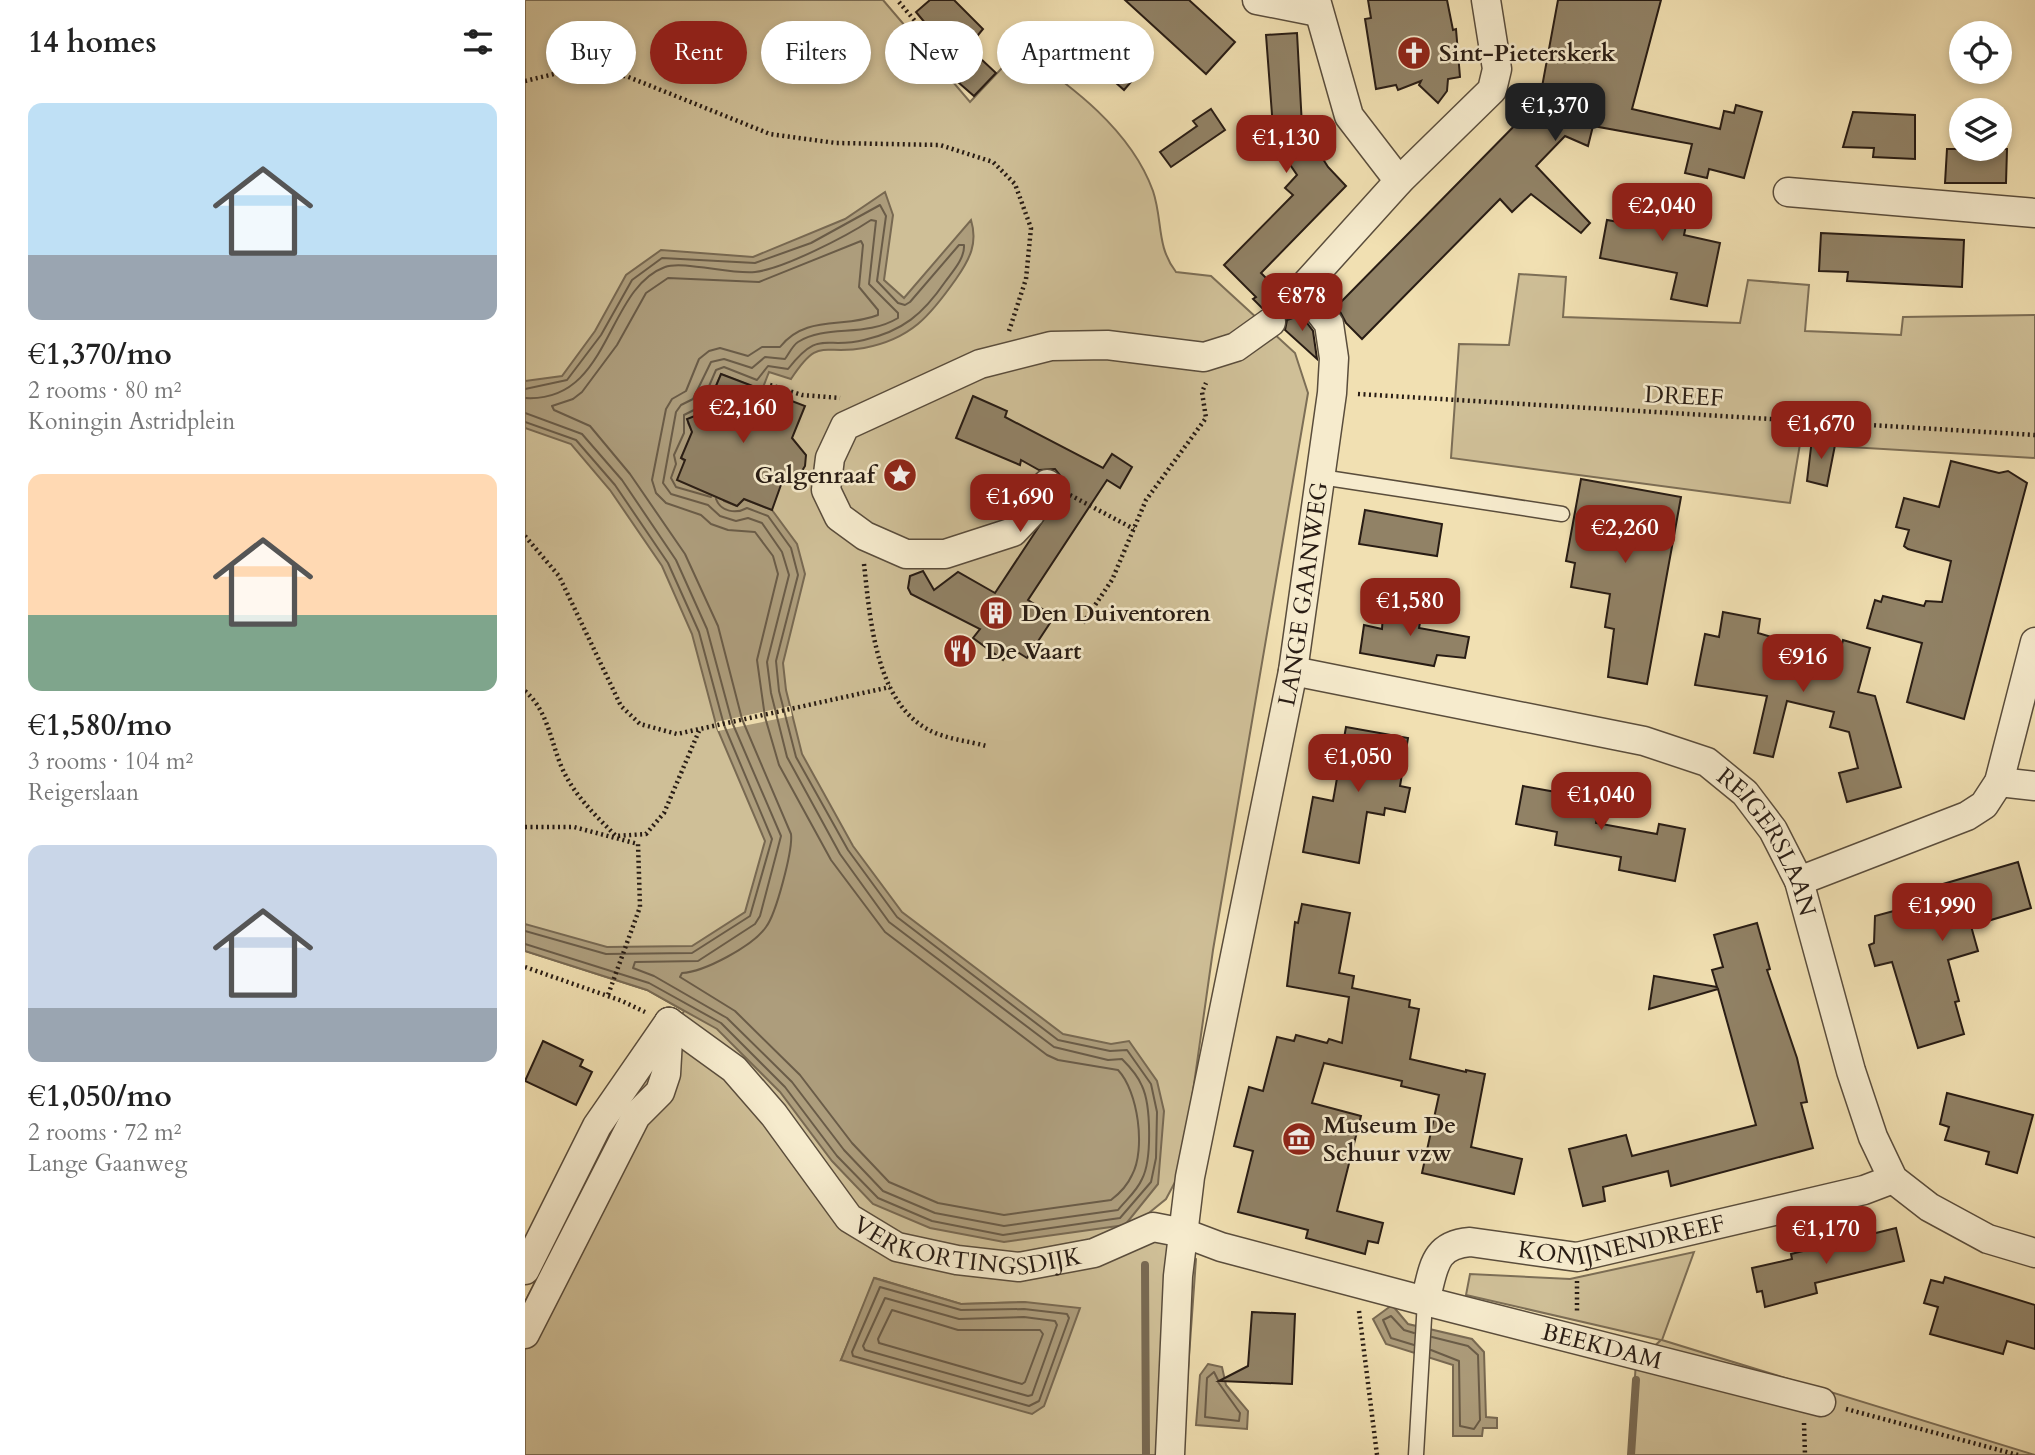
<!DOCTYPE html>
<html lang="en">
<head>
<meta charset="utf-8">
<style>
	:root { --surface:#fff; --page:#f2f2f2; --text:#222; --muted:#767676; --accent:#8f2418 }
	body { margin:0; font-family:Cardo,serif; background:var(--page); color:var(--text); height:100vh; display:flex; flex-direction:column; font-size:26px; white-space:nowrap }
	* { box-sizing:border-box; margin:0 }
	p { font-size:23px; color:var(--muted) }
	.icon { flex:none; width:38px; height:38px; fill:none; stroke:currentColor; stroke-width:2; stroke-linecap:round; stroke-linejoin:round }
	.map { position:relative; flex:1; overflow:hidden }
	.drawer { display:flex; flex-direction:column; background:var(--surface); width:525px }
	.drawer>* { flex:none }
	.top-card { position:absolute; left:21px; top:21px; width:665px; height:63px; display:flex; gap:14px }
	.fabs { position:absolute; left:1424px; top:21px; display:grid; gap:14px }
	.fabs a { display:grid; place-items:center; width:63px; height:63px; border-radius:50%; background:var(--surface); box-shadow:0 4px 10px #0003; font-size:35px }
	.price { position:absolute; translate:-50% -60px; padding:0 16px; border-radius:14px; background:var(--accent); color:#fff; font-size:23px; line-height:46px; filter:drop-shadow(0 2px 4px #0008) }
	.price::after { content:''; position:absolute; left:50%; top:42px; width:21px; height:16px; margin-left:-10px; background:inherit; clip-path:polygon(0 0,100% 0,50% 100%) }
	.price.current { background:#222; color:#fff }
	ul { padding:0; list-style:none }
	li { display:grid; align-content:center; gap:14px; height:371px; padding:0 28px }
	li span { display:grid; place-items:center; height:217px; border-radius:14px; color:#555 }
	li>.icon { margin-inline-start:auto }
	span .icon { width:126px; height:126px; fill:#fffc; stroke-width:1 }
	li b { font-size:30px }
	h2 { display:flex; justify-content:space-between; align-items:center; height:84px; padding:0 28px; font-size:30px }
	.pill { padding:0 24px; border-radius:32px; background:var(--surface); box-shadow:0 4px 10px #0003; font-size:24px; line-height:63px }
	.pill.current { background:var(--accent); color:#fff }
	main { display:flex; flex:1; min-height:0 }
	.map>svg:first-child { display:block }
	.green { fill:#cfbf97; stroke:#7c6e56; stroke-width:2; fill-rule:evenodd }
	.water { fill:#ad9d7c; stroke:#786952; stroke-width:2 }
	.pier { fill:#f1e0b2 }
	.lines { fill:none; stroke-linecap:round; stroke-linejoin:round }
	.shore { stroke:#6a5c48; stroke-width:2 }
	.stream { stroke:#786952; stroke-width:8 }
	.building { fill:#918266; stroke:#281c14; stroke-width:2 }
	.service-casing { stroke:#5a4d3c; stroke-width:17 }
	.minor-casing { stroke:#5a4d3c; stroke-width:31 }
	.path { stroke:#281c14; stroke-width:4.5; stroke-dasharray:2 3.5; stroke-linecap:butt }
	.service { stroke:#f6ebcd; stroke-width:14 }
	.minor { stroke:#f6ebcd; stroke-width:28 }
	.labels { text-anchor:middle; stroke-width:5; stroke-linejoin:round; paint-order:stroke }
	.poi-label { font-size:24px; font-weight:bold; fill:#281c14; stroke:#f6ebcd; text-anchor:start }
	.street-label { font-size:24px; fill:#281c14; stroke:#f6ebcd }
</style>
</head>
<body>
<main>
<section class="drawer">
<h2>14 homes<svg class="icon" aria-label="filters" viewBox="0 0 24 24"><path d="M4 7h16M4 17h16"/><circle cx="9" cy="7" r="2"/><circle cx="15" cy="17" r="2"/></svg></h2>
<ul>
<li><span style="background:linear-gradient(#bfe0f5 70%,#9aa5b1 0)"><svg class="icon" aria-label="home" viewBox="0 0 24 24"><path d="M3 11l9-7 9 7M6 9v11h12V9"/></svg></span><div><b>€1,370/mo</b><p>2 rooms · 80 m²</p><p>Koningin Astridplein</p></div></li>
<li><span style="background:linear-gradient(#ffd9b3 65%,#7fa58c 0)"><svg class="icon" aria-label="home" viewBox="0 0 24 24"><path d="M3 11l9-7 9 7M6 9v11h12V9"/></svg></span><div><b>€1,580/mo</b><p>3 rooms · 104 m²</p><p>Reigerslaan</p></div></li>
<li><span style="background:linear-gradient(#c9d6e8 75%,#9aa5b1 0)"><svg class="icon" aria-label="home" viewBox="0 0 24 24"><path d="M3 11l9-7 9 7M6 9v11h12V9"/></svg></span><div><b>€1,050/mo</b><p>2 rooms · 72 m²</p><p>Lange Gaanweg</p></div></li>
</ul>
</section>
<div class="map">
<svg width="1510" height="1455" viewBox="0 0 1510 1455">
	<rect width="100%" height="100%" fill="#f1e0b2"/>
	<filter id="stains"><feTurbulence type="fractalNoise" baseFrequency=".00286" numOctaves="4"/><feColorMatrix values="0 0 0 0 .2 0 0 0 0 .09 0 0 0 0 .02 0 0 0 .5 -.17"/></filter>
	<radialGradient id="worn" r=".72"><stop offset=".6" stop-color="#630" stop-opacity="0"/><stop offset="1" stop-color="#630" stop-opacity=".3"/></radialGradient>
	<g class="green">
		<path d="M0,0H358L445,102L494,50C547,86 606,130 628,191C638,221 631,246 651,272L686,276L770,353L783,393L688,950L657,1169L641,1199L609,1225L671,1259L657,1455H0V1302L81,1140L159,1011L122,990L0,951ZM350,1278L436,1304L500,1302L316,1360Z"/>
		<polygon points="994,274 1041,277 1038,317 1215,323 1223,280 1284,285 1280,331 1376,335 1378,317 1510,315 1510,458 1275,444 1265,503 926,458 934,344 984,345"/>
		<polygon points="1169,1252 1137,1340 1510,1455 1104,1455 1111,1363 1136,1340 941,1295 945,1274 1045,1279"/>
	</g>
	<g class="water">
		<path d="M360,192L368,215L359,280L379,298L446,220C453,243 445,259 431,279C405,316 386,339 339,348C297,356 295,335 266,379L244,372L237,390L196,374L181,410L183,412L166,418L163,423L168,433L156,458L198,494L199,501L212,506L219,499L247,510L272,544L280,574L258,663L261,690L277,754L328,846L377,912L538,1034L586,1044L604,1041L632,1081L639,1111L633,1184L600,1225L479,1242L405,1228L348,1204L307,1161L255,1092L192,1029L122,990L0,951V924L82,947L167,946L220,912L240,841L192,728L167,634L137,566L85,490L46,444L0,428V381L37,376L70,331L101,275L136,250L228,257L320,219Z"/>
		<polygon points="349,1278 436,1304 500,1302 555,1308 519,1406 507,1414 316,1360"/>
		<polygon points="867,1305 883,1324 947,1339 959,1352 961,1417 972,1418 972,1428 958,1428 957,1436 928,1436 928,1365 861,1344 848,1319"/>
		<polygon points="683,1364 697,1367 701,1385 723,1411 722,1429 671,1425 675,1375"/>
	</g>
	<polygon class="pier" points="265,706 267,716 193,731 191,722"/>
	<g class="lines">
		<g class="shore">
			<path d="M336,241L338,245L334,287L353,310V315C319,329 281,314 255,347H237L223,356L195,348L184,351L174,359L161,391L147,399L141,409L127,480L131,493L141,503L176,515L186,524L203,530L230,532L248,556L253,574L232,660L240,717L254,765L306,860L360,932L522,1055L533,1060L593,1070C613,1091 621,1149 607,1175C603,1184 594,1194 586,1200L479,1215L413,1203L364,1182L327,1143L275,1075L210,1011L155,977L157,973C179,972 228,946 241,927C251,914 268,850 266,834L217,719L193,626L160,554L105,474L65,426L29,410L27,406L48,399L57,392L92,345L121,293L143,278L234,282Z"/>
			<path d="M0,389L42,380L76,335L107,280L137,258L230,263L286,243L355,205L361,216L352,281L373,303L380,305L385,302L434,245H439C440,258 428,271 420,282C398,314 378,331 339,340C299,350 295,328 263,369L243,366L232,380L199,367L191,370L175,407L159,415V433L149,455L151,464L146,478L151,487L186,497"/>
			<path d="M0,398C86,403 80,289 140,267C157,260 207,275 230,272C258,269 322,236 346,220L351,221L344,284L373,313V318C340,338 302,324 273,342C267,346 264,354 260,359L240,357L227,368L199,359L186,362L168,399L156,405L151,412L138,483L146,494L183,505L195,516L211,521L223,518L237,523L257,552L264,575L242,662L246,693L262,757L315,854L364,922L529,1047L583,1060L597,1059C604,1066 613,1076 617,1086C626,1105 627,1160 617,1179C612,1191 601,1200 593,1210L479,1226L410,1213L358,1191L319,1150L267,1082L202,1018L129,976L108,968L110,962L173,961L230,924L235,916L256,836L207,722L182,629L151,560L97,480L57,434L0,413"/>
			<polyline points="0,422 51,440 90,485 143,563 174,632 199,725 247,839 225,916 167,953 81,954 0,931"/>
			<path d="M0,944L124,983L196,1023L260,1087L312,1156L353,1198L407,1221L478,1235L595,1218L626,1182L631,1158L632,1112L626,1084L602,1050L585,1051L533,1040L372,917L323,850L271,757L254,691L251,661L273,575L266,548L243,516L222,508C211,514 196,512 191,499"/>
			<polygon points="355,1287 436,1310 499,1309 542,1314 544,1318 514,1401 504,1406 328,1356 327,1352"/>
			<polygon points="360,1298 434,1319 499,1317 530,1321 532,1325 507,1395 503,1396 340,1350 338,1346"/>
			<polygon points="367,1310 433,1330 515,1330 518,1334 500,1382 497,1384 354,1343 353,1339"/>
			<polyline points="889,1345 866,1338 858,1320 866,1316 879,1330 889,1333"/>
			<polyline points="906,1350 934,1361 935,1426 949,1429 955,1420 953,1355 943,1346 907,1337"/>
			<polyline points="693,1380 689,1372 682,1378 680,1417 714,1421 715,1413 693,1382"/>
		</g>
		<g class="stream">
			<polyline points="620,1265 621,1455"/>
			<polyline points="1106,1455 1111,1380"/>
		</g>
	</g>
	<g class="building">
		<polygon points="405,0 429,0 458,29 444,46 426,29 415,41 391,12"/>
		<polygon points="600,0 664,0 710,42 681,74"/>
		<polygon points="843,0 922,0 928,30 931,29 935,77 923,79 922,91 913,103 894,85 896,81 873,90 871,85 851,89 840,19 846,18"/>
		<polygon points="1033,0 1136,0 1107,109 1195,129 1199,111 1209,113 1211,105 1237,112 1219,178 1184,169 1182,178 1160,173 1167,144 1068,126 1063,146 1040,136 1011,166 1065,223 1056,233 1006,194 987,212 975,199 837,339 821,323 812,306 1002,113 1017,87"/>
		<polygon points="772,33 777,126 803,167 821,186 736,273 753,290 747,306 737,308 728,299 731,297 699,265 768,195 760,188 772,175 749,141 741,35"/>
		<polygon points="601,53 617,69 599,90 581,74"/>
		<polygon points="456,59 471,73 449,96 434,83"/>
		<polygon points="686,109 700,130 646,167 635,152 672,126 668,121"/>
		<polygon points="1328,112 1390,115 1390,159 1348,157 1349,148 1318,147"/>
		<polygon points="1422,149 1482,149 1481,183 1420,183"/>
		<polygon points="1101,188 1166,201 1159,235 1195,243 1182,306 1146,299 1152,273 1075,258 1082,220 1094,222"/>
		<polygon points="1296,233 1439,240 1437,287 1322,281 1323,272 1294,271"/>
		<polygon points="776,315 788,331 792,359 760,330 762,320"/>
		<polygon points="196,374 280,406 267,438 281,455 280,466 274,476 257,482 247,510 219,499 212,506 152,480 160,460 156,458 167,432 162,419 180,412"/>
		<polygon points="448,396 482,411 480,417 578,468 587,454 607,467 595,488 582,480 503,600 519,610 515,616 525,623 502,658 486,648 478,660 448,638 455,629 386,594 383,588 385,576 398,571 409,590 433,572 470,593 542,484 530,469 514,470 496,460 495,465 431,438"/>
		<polygon points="1287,439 1311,440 1302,486 1282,481"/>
		<polygon points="1426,461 1474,473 1483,471 1502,483 1439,719 1382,702 1397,643 1342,628 1350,600 1356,602 1358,596 1399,606 1401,601 1417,602 1426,561 1383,549 1379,546 1384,530 1371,527 1379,498 1414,507"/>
		<polygon points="1056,479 1156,497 1122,684 1083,677 1089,629 1080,627 1085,594 1046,587 1050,563 1041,561"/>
		<polygon points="840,510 917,524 912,556 834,544"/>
		<polygon points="859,600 898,607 894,628 944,637 940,658 912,655 909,666 835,653 839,625 857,629"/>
		<polygon points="1198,612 1235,619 1233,633 1314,657 1318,640 1345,648 1333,692 1350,696 1376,787 1322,802 1314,773 1333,768 1324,732 1305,727 1309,712 1262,701 1248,757 1229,753 1242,696 1170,685 1180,634 1194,637"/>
		<polygon points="821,727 883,738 875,786 885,788 880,812 860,808 859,815 842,812 834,863 778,852 788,797 808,801"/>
		<polygon points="998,786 1042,794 1043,790 1075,796 1071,823 1132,834 1134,824 1160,829 1150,881 1094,870 1096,857 1030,845 1032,832 991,824"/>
		<polygon points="1493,862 1506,908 1446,926 1453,951 1423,960 1434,1001 1430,1002 1439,1034 1393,1048 1367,962 1350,966 1344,945 1349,943 1350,916 1380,908 1377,896"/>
		<polygon points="777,904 825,913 814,973 829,976 827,988 885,1000 884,1007 894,1009 885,1059 941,1072 941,1070 960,1074 946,1147 997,1159 989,1194 897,1173 914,1095 876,1086 877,1081 799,1063 787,1103 836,1116 812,1211 858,1223 853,1243 843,1241 840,1254 781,1238 783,1230 713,1212 728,1151 709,1146 724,1087 738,1091 752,1037 769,1041 771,1035 802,1043 804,1039 817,1043 824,997 762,986 770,922 773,923"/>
		<polygon points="1232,923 1245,969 1242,970 1272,1058 1282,1102 1276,1103 1288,1148 1146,1186 1143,1171 1078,1187 1080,1201 1058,1206 1044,1149 1101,1135 1107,1156 1231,1125 1193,989 1124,1009 1129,976 1192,987 1187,970 1198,967 1189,935"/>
		<polygon points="18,1041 58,1060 55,1066 67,1072 51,1105 0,1081"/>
		<polygon points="1422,1093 1508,1115 1492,1173 1461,1164 1464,1152 1420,1140 1424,1127 1415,1124"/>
		<polygon points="1371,1228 1379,1261 1290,1283 1292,1293 1240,1307 1237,1291 1232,1292 1227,1268 1267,1259 1266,1254"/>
		<polygon points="1420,1277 1510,1305 1510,1349 1482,1341 1478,1354 1405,1334 1413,1307 1399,1303 1406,1280 1418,1283"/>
		<polygon points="727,1312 770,1314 767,1384 694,1381 723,1366"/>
	</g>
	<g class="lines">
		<g class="service-casing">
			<g id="service">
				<polyline points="796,477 1037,514"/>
				<polyline points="891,1455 900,1301"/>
			</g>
		</g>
		<g class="minor-casing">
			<g id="minor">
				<polyline points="732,0 793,12"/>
				<polyline points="791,0 824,116 874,181"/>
				<polyline points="1263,192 1510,213"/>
				<polyline points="763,304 874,181 967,90 972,69 961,0"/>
				<polyline points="522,484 505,514 488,532 420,554 381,554 340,536 314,517 301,490 305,458 320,426 455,364 526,346 582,345 679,357 711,347 746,322"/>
				<path id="s1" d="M768,671L1119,741L1182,762L1220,793L1248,830L1274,881L1326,1071L1348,1137L1368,1179L1404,1207L1463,1239L1510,1253"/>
				<polyline points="1474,782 1510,786"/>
				<polyline points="1274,881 1442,816 1459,805 1474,782 1510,642"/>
				<path id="s2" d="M144,1022L209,1069L249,1115L324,1218L372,1247L432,1260L494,1267L569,1253L628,1227L659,1233L696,1247L900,1301L1296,1402"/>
				<polyline points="0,1270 72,1126 144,1022"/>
				<path id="s3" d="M900,1301C909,1270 907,1245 945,1242L1052,1257L1339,1190L1368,1179"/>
				<polyline points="0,1334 111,1116 135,1092 141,1074 144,1022"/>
				<path id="s4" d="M645,1455L653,1276L665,1177L768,671L807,393L809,358L804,324L778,290"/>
			</g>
		</g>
		<g class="path">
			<polyline points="374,2 406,40"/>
			<polyline points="0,81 29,74 101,76 245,134 311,143 415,145 468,162 490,184 506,228 501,279 484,331"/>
			<polyline points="245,385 277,395 315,398"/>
			<polyline points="833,394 1510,435"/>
			<polyline points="545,495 609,529"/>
			<polyline points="0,536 34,576 96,706 115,724 152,734 365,687"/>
			<path d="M339,564C345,617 350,702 404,730C420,739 444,741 461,746"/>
			<polyline points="558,623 587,580 621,500 681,418 677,392 681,383"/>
			<path d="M0,691C23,711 25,740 37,768C49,795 70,815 91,836L121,834L139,813L174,731"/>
			<polyline points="0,827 49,827 113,844 115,907 83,995"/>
			<polyline points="0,967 97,1001 120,1012"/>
			<polyline points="1052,1281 1052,1314"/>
			<polyline points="834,1311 852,1455"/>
			<polyline points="1321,1409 1493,1455"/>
			<polyline points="1279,1423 1280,1455"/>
		</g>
		<use href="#service" class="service"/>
		<use href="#minor" class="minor"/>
	</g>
	<defs>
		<g id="church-disc" transform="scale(1.75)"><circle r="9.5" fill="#8f2418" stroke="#f6ebcd"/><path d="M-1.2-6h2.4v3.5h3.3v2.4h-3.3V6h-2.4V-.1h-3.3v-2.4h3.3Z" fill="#fff"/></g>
		<g id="sight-disc" transform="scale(1.75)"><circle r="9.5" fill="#8f2418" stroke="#f6ebcd"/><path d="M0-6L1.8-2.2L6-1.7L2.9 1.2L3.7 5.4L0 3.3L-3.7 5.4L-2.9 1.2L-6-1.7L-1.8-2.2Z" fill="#fff"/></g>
		<g id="building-disc" transform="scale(1.75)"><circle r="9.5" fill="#8f2418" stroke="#f6ebcd"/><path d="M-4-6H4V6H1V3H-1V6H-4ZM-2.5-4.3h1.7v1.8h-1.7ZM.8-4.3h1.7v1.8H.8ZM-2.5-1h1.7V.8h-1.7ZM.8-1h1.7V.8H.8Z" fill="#fff"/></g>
		<g id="restaurant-disc" transform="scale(1.75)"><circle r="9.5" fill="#8f2418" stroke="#f6ebcd"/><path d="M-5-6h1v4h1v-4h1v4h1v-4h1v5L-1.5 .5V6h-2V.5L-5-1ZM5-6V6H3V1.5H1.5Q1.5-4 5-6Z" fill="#fff"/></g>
		<g id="museum-disc" transform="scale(1.75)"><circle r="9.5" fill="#8f2418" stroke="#f6ebcd"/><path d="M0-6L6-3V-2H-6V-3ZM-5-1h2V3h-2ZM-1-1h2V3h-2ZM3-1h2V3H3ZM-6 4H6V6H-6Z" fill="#fff"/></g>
	</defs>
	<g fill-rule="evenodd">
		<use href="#church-disc" x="889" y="53"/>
		<use href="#sight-disc" x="375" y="475"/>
		<use href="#building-disc" x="471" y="613"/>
		<use href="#restaurant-disc" x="435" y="651"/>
		<use href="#museum-disc" x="774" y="1139"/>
	</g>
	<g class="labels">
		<g class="poi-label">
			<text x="914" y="61">Sint-Pieterskerk</text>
			<text x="350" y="483" text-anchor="end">Galgenraaf</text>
			<text x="496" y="621">Den Duiventoren</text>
			<text x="460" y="659">De Vaart</text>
			<text x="798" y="1133">Museum De<tspan x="798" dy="28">Schuur vzw</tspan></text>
		</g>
		<g class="street-label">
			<text transform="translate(1159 396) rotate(3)" y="8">DREEF</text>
			<text dy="8" stroke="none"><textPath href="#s4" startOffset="873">LANGE GAANWEG</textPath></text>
			<text dy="8" stroke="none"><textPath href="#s1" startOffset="527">REIGERSLAAN</textPath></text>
			<text dy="8" stroke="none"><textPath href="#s3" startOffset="236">KONIJNENDREEF</textPath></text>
			<text dy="8" stroke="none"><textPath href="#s2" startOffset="394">VERKORTINGSDIJK</textPath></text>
			<text dy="8" stroke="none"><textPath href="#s2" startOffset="1054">BEEKDAM</textPath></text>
		</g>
	</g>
	<rect width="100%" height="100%" filter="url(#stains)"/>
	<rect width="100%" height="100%" fill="url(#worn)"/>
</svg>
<div class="fabs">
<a><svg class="icon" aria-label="locate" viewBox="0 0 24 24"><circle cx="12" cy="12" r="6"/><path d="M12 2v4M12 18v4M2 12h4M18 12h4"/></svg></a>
<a><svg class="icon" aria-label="layers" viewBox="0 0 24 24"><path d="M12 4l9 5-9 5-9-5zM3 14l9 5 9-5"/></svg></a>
</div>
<b class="price current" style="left:1030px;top:143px">€1,370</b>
<b class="price" style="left:761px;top:175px">€1,130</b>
<b class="price" style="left:1137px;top:243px">€2,040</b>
<b class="price" style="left:777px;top:333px">€878</b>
<b class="price" style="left:218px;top:445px">€2,160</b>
<b class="price" style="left:1296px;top:461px">€1,670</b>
<b class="price" style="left:495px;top:534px">€1,690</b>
<b class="price" style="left:1100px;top:565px">€2,260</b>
<b class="price" style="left:885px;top:638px">€1,580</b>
<b class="price" style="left:1278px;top:694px">€916</b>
<b class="price" style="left:833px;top:794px">€1,050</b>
<b class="price" style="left:1076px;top:832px">€1,040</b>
<b class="price" style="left:1417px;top:943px">€1,990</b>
<b class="price" style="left:1301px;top:1266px">€1,170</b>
<div class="top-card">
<a class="pill">Buy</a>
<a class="pill current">Rent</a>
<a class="pill">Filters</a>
<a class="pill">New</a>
<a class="pill">Apartment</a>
</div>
</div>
</main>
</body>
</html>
